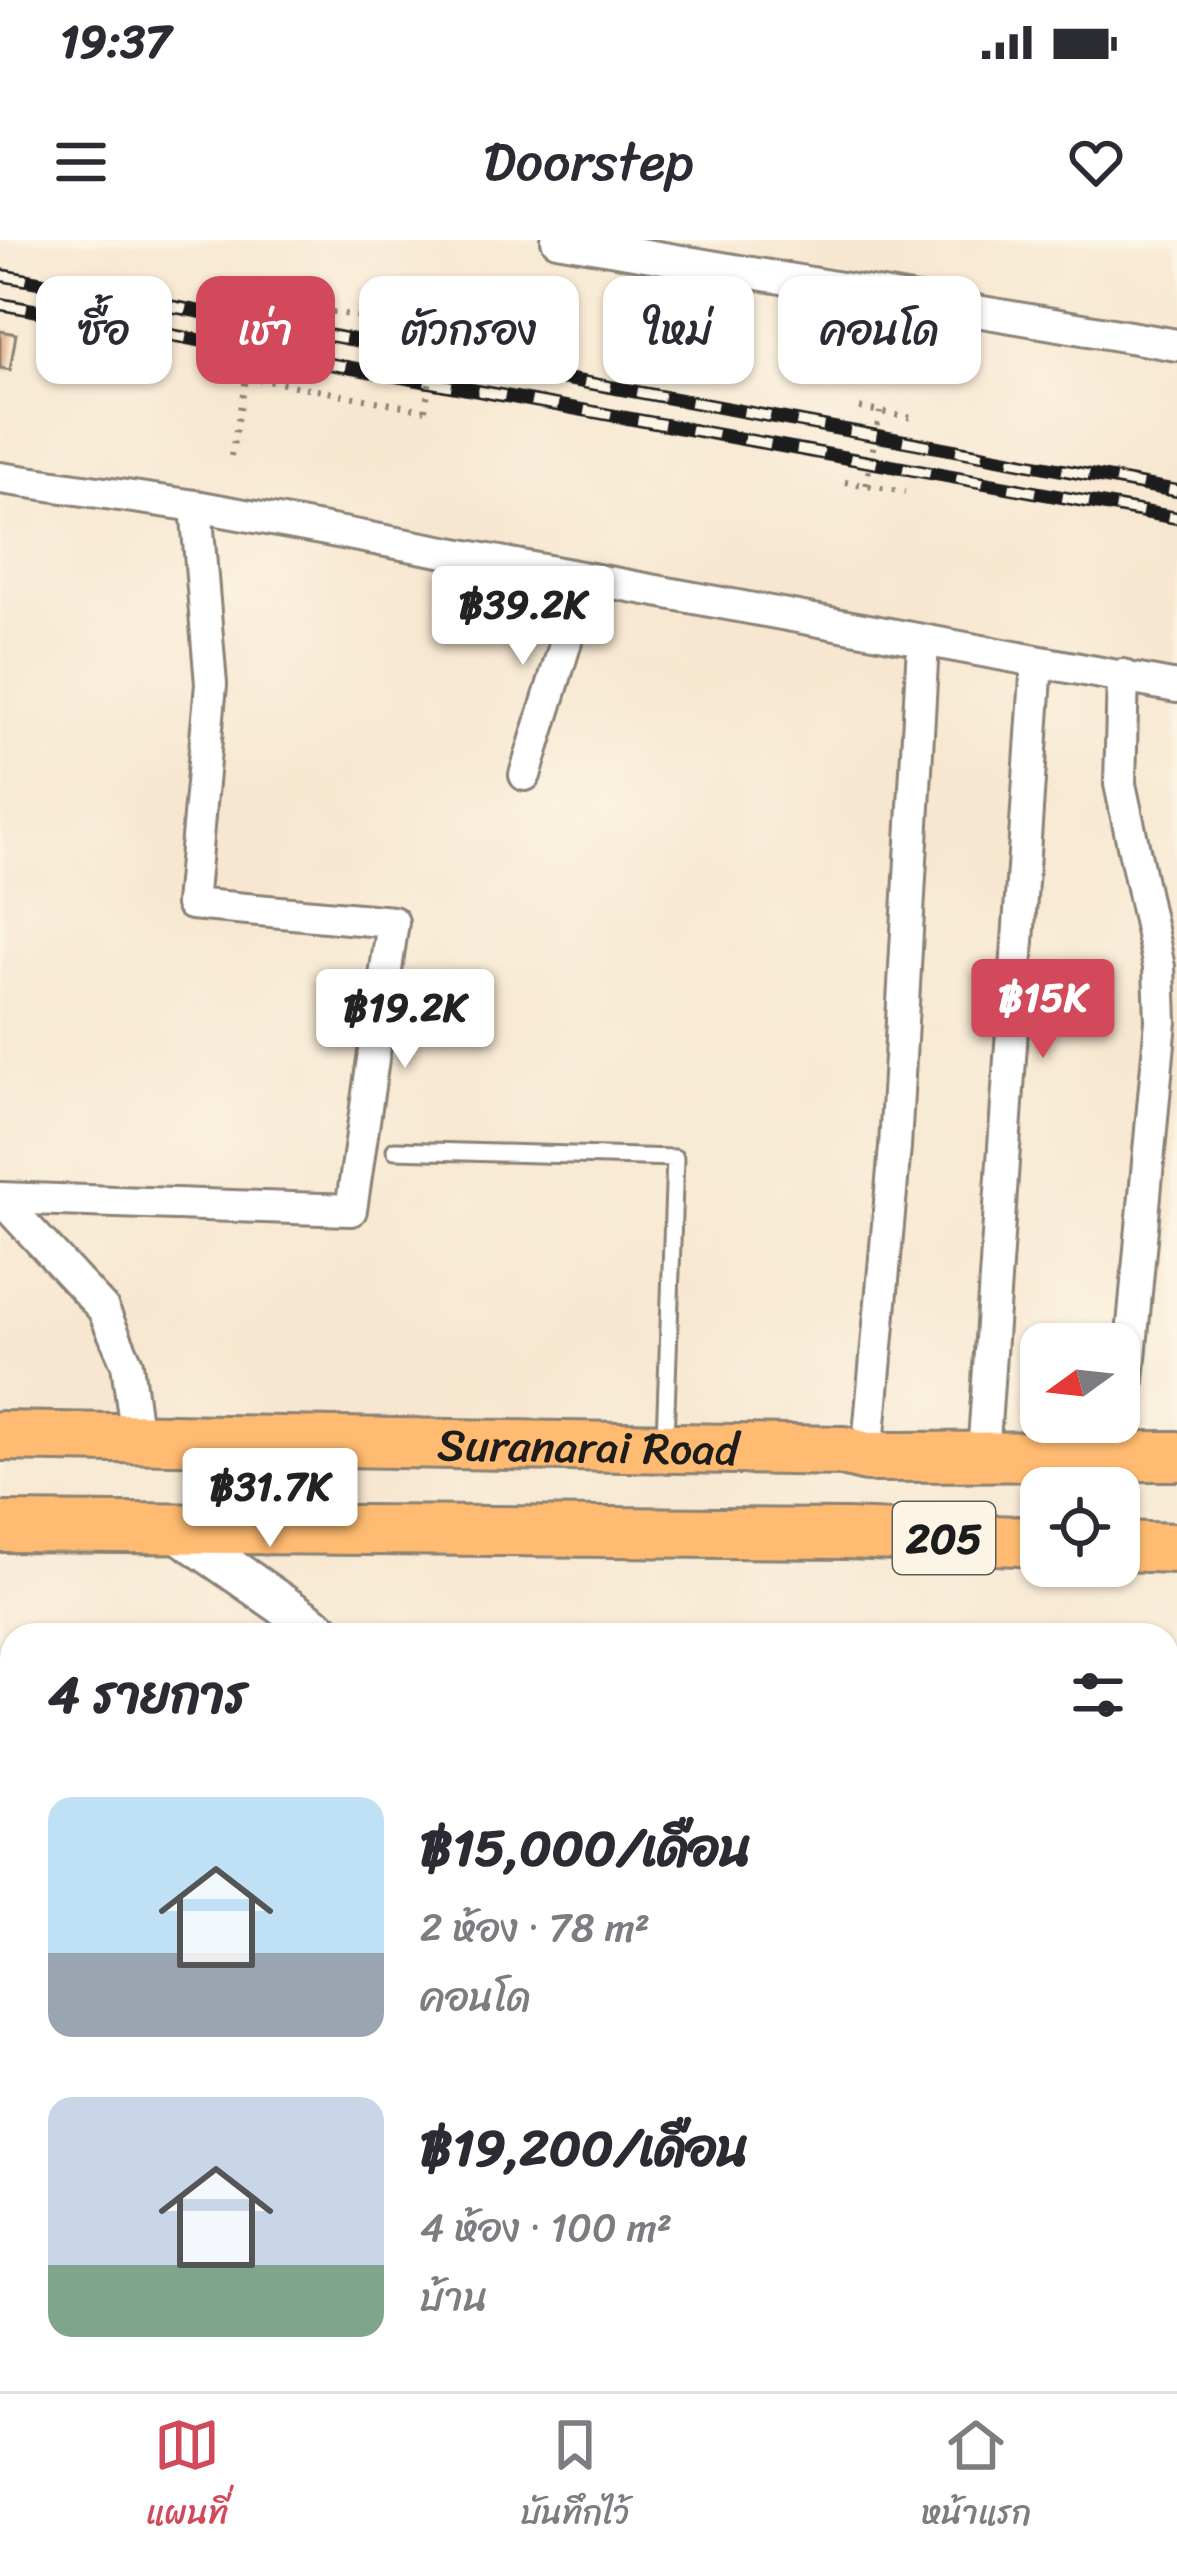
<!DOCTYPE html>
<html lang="th">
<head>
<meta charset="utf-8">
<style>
	:root { --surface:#fff; --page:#f7f7f7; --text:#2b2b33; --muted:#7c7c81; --line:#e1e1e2; --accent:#d1495b }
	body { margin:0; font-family:Sriracha,"Playpen Sans Thai",sans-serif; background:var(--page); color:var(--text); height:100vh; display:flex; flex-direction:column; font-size:45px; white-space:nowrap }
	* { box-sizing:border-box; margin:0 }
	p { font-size:39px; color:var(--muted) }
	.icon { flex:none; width:66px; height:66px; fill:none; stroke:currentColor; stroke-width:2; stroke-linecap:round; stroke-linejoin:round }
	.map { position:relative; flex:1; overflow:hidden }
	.sheet { position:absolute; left:0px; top:1383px; width:1179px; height:768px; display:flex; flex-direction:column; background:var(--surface); border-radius:36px 36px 0 0; box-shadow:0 3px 9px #0004 }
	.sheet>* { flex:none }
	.top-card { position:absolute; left:36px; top:36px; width:1107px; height:108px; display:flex; gap:24px }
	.needle { width:78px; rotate:255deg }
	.tools { position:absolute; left:1020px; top:1083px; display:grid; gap:24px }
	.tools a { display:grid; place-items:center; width:120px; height:120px; border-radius:24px; background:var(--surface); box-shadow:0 3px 9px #0004; font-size:60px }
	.price { position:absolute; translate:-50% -102px; padding:0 27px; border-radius:12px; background:#fff; color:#222; font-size:39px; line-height:78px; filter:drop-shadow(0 3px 6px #0008) }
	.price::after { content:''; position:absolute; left:50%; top:72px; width:36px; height:27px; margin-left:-18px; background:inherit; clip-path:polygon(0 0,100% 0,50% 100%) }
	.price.on { background:var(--accent); color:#fff }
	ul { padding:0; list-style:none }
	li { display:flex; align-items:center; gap:36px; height:300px; padding:0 48px }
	li span { display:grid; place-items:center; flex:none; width:336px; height:240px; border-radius:24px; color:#555 }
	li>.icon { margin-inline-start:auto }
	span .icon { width:144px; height:144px; fill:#fffc; stroke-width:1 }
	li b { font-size:51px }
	h2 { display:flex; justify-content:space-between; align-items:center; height:144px; padding:0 48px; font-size:51px }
	.chip { padding:0 42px; border-radius:24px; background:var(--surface); box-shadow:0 3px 9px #0004; font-size:42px; line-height:108px }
	.chip.on { background:var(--accent); color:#fff }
	.status { display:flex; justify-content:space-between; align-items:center; height:84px; padding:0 60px; background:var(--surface); direction:ltr }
	.status svg { height:33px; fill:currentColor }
	header { display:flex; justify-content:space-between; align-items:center; height:156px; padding:0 48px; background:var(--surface); font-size:54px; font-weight:600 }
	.dock { display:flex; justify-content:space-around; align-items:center; height:168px; border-top:3px solid var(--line); background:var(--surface); font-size:33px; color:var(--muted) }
	.dock a { display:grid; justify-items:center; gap:6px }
	.dock .on { color:var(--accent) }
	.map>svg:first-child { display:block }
	.building { fill:#dfa273 }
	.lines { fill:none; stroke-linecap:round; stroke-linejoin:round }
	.service-casing { stroke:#8a8276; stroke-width:21 }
	.minor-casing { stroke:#8a8276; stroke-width:36 }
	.tertiary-casing { stroke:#8a8276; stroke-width:45 }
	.primary-casing { stroke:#8a8276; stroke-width:54 }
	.path { stroke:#8a8276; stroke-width:6; stroke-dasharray:3 9; stroke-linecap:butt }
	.service { stroke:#fff; stroke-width:15 }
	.minor { stroke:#fff; stroke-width:30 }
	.tertiary { stroke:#fff; stroke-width:39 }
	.primary { stroke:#ffbb71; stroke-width:48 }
	.rail-casing { stroke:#1c1c1c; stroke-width:14 }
	.rail { stroke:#fcf5e5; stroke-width:9; stroke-dasharray:27; stroke-linecap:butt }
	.path-bridge { stroke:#8a8276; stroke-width:6; stroke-dasharray:3 9; stroke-linecap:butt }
	.labels { text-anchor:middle; stroke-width:10; stroke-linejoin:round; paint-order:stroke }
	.shield { fill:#fcf5e5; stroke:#5f5d58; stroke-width:3 }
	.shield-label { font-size:42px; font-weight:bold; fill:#1c1c1c }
	.street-label { font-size:45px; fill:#1c1c1c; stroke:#fcf5e5 }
</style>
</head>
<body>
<div class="status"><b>19:37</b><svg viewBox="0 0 49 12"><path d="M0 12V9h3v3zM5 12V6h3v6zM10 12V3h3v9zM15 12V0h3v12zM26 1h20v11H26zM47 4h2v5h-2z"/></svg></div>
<header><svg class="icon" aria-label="menu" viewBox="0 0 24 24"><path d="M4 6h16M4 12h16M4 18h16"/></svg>Doorstep<svg class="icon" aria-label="heart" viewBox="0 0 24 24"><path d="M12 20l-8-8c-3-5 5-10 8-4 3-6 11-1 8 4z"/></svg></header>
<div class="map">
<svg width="1177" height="2151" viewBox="0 0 1177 2151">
	<rect width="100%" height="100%" fill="#fcf5e5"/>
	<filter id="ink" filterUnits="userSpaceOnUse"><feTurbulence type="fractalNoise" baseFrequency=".00833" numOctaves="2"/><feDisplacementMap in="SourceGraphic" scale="24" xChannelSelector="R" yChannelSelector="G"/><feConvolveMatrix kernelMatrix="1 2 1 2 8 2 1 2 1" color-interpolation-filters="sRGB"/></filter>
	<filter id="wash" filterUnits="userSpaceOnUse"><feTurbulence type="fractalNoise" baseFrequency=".004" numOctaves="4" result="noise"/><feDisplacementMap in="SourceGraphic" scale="48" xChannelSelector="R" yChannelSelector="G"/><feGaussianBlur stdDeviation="2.7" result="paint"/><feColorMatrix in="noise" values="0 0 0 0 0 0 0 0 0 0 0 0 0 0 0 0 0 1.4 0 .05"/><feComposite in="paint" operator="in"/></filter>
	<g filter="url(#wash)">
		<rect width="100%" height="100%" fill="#f7e7d0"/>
		<g id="blocks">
			<polygon class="building" points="0,91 16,94 10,130 0,128"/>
		</g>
	</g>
	<g filter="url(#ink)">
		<use href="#blocks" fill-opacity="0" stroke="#8a8276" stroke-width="3"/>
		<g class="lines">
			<g class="service-casing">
				<g id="service">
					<polyline points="395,910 675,918 665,1199"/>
					<polyline points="1167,1608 1177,1599"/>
				</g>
			</g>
			<g class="minor-casing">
				<g id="minor">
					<polyline points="557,0 1177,105"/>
					<polyline points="0,238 196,266 1177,447"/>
					<polyline points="525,535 585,340"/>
					<polyline points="0,958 351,970 393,682 191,664 211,444 196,266"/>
					<polyline points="0,958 103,1069 127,1124 137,1199"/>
					<polyline points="983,1216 1037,422"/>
					<polyline points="1121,1216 1161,781 1159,727 1120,544 1123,435"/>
					<polyline points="867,1217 895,907 923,404"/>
					<polyline points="23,2151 40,2139"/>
					<polyline points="359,2151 376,2139"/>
					<polyline points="697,2151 713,2139"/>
					<polyline points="1069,2151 1077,2139"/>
				</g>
			</g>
			<g class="tertiary-casing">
				<g id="tertiary">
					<polyline points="171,1287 326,1395"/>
					<polyline points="1167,1974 1177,1981"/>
				</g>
			</g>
			<g class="primary-casing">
				<g id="primary">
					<path id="s1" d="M0,1196L843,1211L867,1217L1177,1216"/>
					<polyline points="0,1287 846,1294 1041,1302"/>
					<polyline points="1119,1306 1177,1308"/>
				</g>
			</g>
			<g class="path">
				<polyline points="261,59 438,91"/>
				<polyline points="258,73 264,44"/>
				<polyline points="246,137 425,170"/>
				<polyline points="860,168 918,179"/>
				<polyline points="231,216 250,118"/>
				<polyline points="845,242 905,252"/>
				<polyline points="866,245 880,172"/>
			</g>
			<use href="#service" class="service"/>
			<use href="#minor" class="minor"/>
			<use href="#tertiary" class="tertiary"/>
			<use href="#primary" class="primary"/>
			<g class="rail-casing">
				<g id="rail">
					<polyline points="0,35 1177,251"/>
					<polyline points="0,64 1177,278"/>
				</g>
			</g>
			<use href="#rail" class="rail"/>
			<polyline class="path-bridge" points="425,170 438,91"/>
		</g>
	</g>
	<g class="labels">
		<rect class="shield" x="893" y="1262" width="102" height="72" rx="9"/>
		<g class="shield-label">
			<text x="944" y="1313">205</text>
		</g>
		<g class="street-label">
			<text dy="16" stroke="none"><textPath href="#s1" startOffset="588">Suranarai Road</textPath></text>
		</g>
	</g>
</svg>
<div class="tools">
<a><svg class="needle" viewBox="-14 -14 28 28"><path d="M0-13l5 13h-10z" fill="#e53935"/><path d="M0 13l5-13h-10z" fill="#7c7c81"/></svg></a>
<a><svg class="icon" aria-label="locate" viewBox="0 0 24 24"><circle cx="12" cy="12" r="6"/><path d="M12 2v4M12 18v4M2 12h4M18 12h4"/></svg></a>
</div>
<b class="price" style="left:523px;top:428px">฿39.2K</b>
<b class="price on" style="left:1043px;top:821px">฿15K</b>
<b class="price" style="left:405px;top:831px">฿19.2K</b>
<b class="price" style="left:270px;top:1310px">฿31.7K</b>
<div class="top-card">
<a class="chip">ซื้อ</a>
<a class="chip on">เช่า</a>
<a class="chip">ตัวกรอง</a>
<a class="chip">ใหม่</a>
<a class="chip">คอนโด</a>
</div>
<section class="sheet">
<h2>4 รายการ<svg class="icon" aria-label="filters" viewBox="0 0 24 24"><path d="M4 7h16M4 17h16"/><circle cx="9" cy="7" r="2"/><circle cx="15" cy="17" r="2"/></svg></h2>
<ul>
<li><span style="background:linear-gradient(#bfe0f5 65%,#9aa5b1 0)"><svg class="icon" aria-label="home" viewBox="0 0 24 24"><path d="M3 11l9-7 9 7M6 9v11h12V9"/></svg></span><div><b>฿15,000/เดือน</b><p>2 ห้อง · 78 m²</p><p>คอนโด</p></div></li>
<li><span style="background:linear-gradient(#c9d6e8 70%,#7fa58c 0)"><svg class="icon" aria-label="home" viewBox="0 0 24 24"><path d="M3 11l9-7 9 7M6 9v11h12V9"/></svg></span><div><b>฿19,200/เดือน</b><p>4 ห้อง · 100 m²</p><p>บ้าน</p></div></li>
</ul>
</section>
</div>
<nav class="dock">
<a class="on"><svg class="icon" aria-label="map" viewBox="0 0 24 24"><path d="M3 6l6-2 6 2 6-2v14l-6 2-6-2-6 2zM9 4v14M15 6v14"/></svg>แผนที่</a>
<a><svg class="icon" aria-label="saved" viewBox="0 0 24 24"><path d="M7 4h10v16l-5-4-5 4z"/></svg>บันทึกไว้</a>
<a><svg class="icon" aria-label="home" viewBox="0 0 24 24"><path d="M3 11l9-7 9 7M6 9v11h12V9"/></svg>หน้าแรก</a>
</nav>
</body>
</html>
